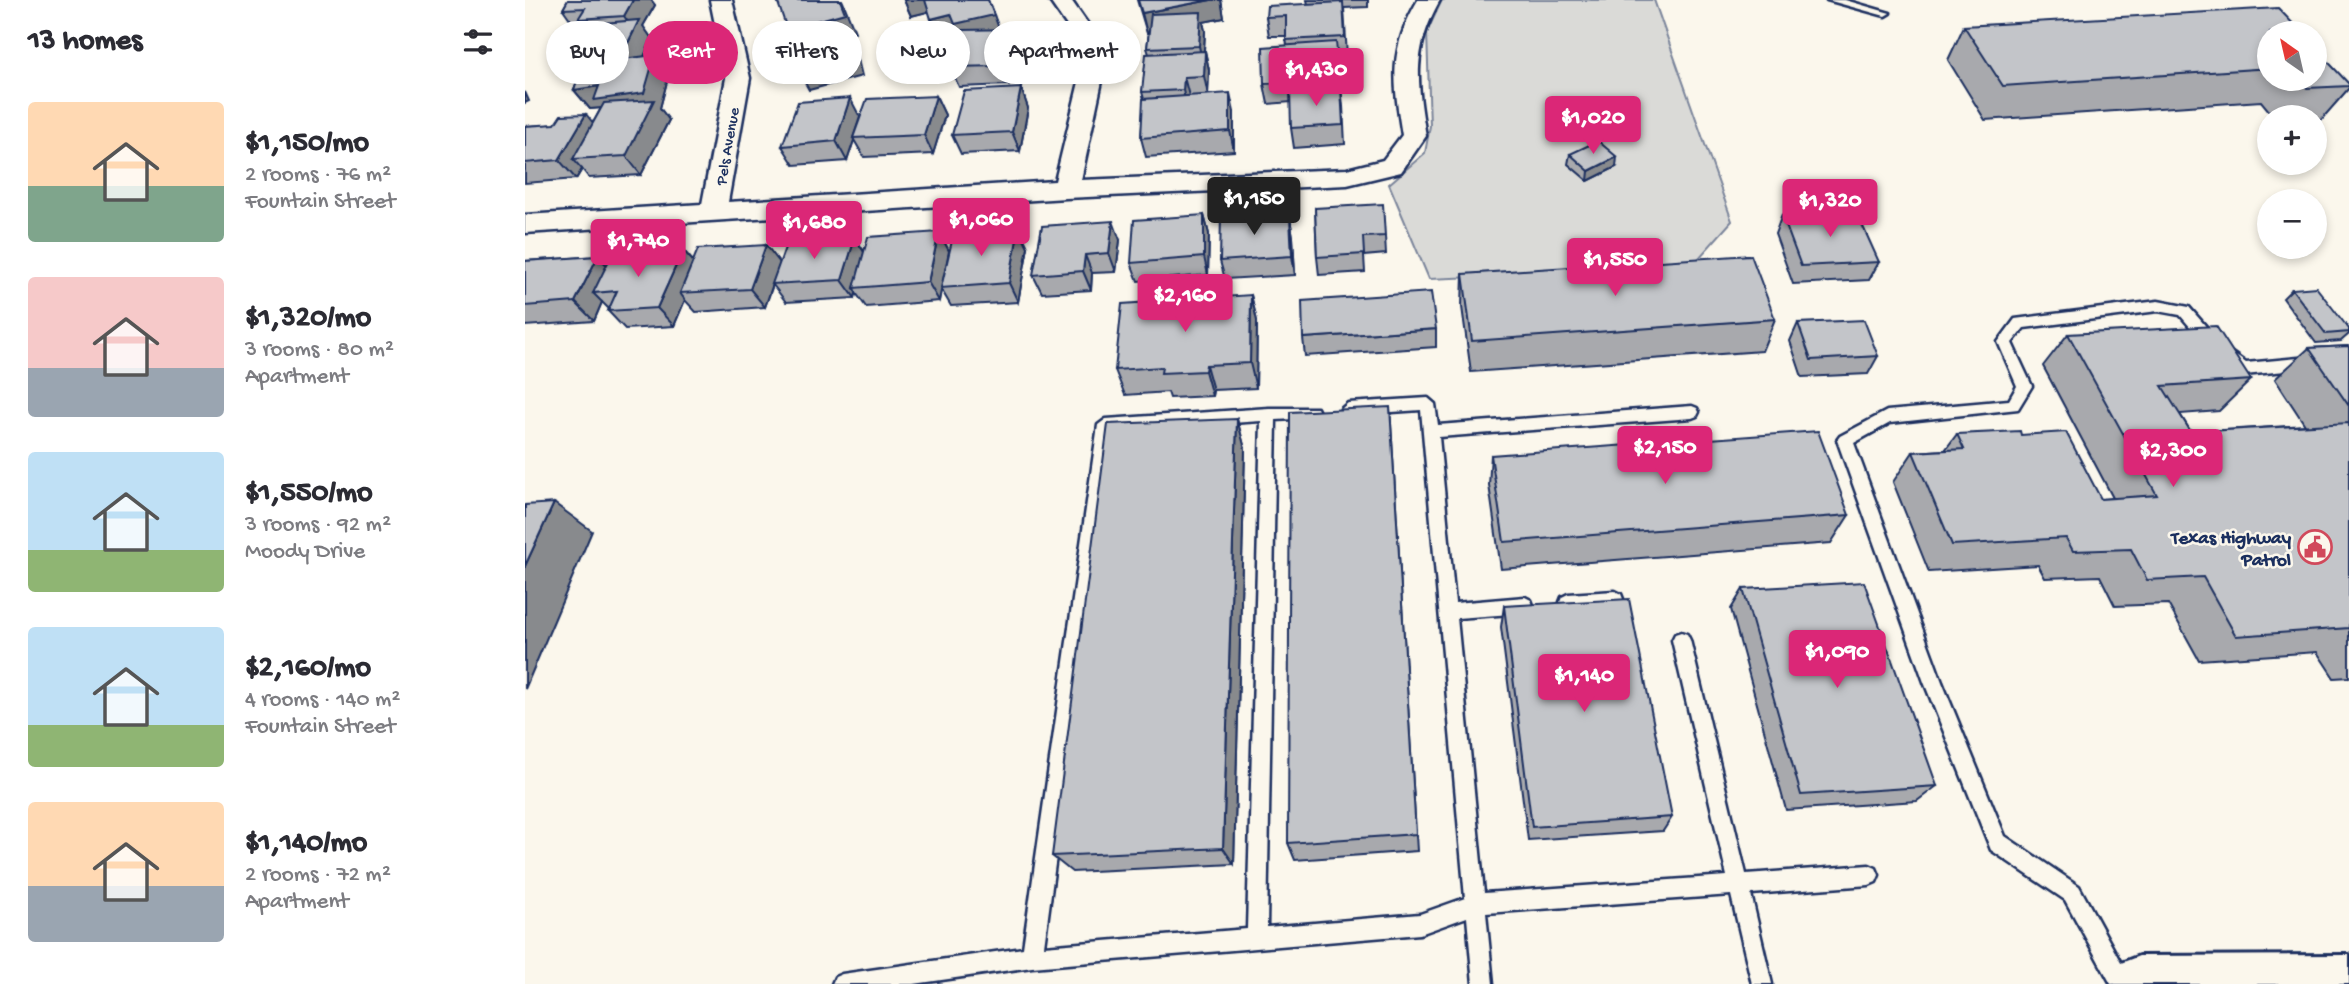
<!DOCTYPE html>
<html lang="en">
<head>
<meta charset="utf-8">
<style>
	:root { --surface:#fff; --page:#f2f2f3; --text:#2b2b33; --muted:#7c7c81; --accent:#db2777 }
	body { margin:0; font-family:"Gochi Hand",sans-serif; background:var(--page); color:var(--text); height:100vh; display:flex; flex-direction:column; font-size:26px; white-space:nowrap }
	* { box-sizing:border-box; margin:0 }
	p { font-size:23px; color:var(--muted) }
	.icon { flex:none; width:38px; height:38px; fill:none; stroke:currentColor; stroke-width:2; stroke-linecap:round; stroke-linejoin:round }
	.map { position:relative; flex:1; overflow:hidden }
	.details { display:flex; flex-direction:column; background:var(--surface); width:525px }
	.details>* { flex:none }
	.guide { position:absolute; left:21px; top:21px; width:665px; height:63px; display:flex; gap:14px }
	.needle { width:46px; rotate:326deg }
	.tools { position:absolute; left:1732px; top:21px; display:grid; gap:14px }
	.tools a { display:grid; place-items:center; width:70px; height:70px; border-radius:50%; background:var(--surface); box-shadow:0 4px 10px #0003; font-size:35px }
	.price { position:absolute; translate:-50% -60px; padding:0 16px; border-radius:7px; background:var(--accent); color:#fff; font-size:23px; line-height:46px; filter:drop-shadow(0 2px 4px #0008) }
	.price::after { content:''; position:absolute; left:50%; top:42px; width:21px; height:16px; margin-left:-10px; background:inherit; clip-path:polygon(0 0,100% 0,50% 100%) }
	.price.selected { background:#222; color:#fff }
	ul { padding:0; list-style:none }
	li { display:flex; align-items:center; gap:21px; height:175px; padding:0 28px }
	li span { display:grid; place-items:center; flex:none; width:196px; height:140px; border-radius:7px; color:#555 }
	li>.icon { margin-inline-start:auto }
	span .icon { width:84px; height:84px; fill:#fffc; stroke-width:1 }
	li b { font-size:30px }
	h2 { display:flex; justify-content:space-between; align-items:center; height:84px; padding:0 28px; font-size:30px }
	.chip { padding:0 24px; border-radius:32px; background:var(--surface); box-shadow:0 4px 10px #0003; font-size:24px; line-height:63px }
	.chip.selected { background:var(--accent); color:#fff }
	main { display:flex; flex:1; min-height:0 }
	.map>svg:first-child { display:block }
	.green { fill:#dadad7; stroke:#7a849a; stroke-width:2 }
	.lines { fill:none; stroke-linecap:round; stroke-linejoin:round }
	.lane-casing { stroke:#1b2f5e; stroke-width:5 }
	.street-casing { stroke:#1b2f5e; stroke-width:5 }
	.highway-casing { stroke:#1b2f5e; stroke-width:6 }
	.lane { fill:#fbf7ec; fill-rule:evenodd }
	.street { fill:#fbf7ec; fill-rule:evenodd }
	.highway { fill:#fbf7ec; fill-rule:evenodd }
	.wall { fill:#a8a9ad; stroke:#1b2f5e; stroke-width:2 }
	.shaded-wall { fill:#888a8d; stroke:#1b2f5e; stroke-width:2 }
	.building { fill:#c3c5c9; stroke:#1b2f5e; stroke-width:2 }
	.labels { text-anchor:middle; stroke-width:5; stroke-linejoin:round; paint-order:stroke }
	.far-street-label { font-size:16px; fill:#1b2f5e; stroke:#fbf7ec }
	.poi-label { font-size:19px; font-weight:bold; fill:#1b2f5e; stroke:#fbf7ec; text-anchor:end }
</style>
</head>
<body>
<main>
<section class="details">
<h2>13 homes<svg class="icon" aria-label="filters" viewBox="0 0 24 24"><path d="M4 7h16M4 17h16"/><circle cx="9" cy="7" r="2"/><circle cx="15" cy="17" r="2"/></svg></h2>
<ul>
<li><span style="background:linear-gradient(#ffd9b3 60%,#7fa58c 0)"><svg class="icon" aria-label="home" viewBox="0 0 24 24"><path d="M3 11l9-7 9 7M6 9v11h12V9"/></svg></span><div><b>$1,150/mo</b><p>2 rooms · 76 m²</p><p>Fountain Street</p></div></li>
<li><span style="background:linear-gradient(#f6c9c9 65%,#9aa5b1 0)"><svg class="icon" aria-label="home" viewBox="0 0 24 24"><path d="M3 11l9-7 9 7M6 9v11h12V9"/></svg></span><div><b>$1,320/mo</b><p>3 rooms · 80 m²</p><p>Apartment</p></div></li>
<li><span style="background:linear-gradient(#bfe0f5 70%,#8fb573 0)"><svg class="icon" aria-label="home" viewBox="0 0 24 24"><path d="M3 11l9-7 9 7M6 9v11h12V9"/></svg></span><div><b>$1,550/mo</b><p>3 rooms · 92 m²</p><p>Moody Drive</p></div></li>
<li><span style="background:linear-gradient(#bfe0f5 70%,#8fb573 0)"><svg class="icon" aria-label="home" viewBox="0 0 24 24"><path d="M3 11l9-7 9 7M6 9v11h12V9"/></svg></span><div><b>$2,160/mo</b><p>4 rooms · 140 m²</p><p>Fountain Street</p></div></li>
<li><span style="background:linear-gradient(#ffd9b3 60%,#9aa5b1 0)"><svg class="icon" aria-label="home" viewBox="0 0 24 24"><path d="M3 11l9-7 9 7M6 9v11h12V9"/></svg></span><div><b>$1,140/mo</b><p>2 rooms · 72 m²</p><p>Apartment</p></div></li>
</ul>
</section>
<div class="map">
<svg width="1824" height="984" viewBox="0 0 1824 984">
	<rect width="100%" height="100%" fill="#fbf7ec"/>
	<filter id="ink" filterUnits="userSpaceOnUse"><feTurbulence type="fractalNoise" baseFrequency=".0143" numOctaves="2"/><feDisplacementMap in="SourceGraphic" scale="14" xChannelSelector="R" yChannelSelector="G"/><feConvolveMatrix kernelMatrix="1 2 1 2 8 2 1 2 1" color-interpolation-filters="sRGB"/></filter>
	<g filter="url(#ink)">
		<polygon class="green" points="917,0 1129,0 1207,221 1165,268 904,279 864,184 900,153 905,126 902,32"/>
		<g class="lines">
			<g class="lane-casing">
				<g id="lane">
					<polygon points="1302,0 1320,0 1365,13 1360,16"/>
					<polygon points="1633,301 1664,307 1700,348 1721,363 1824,353 1824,365 1719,375 1690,356 1655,315 1633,311 1499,328 1487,343 1507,386 1493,409 1365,423 1329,443 1417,682 1480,836 1554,886 1607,983 1586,984 1540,900 1466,850 1399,682 1312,440 1315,436 1362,411 1484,400 1492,386 1473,342 1490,319"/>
					<path d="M903,398L910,404L913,425L1167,406L1172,408L1174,412L1172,416L1167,418L914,437L930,603L1000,597L1006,600L1008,605L1006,610L1000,613L932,618L959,893L1202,876L1147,640L1150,634L1156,632L1162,634L1165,640L1221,874L1344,865L1351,868L1354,875L1351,882L1344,885L1226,894L1247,984H1227L1206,895L961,913L968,984H948L942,917L895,934L507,967L389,984H307L310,977L317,974L498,948L573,425L581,419L744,408H792L794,412L792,416L787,418L751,420L742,927L895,914L940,898L896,410L823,415L816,409L823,403ZM736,421L722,929L519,946L588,431Z"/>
					<polygon points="1090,591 1096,594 1098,599 1096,604 1090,607 1043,610 1037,607 1035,602 1037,597 1043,594"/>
				</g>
			</g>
			<g class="street-casing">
				<path id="street" d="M185,0H207L225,78L203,202L530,181L561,53L524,0H546L583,53L556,180L822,169L858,160L877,135C868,81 864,49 893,0H915C887,50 892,82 901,136L876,172L822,185L541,198L0,233V215L177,204L201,78Z"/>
			</g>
			<g class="highway-casing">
				<polygon id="highway" points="1824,955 1824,984 1590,984 1589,981 1596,963 1614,956"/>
			</g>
			<use href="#lane" class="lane"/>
			<use href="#street" class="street"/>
			<use href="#highway" class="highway"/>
		</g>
		<g class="wall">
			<polygon points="43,0 126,0 130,5 118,26 127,39 119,56 130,55 144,74 135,108 144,120 116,175 64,178 57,169 51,179 0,183 0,126 68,123 76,108 65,109 49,90 61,76 48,59 62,31 60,28 52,29 38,9"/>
			<polygon points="379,0 463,0 474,29 495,48 484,85 434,87 425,67 436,38 434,34 415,38 404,11 386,16"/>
			<polygon points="612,0 696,0 699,18 678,22 680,31 679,51 680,51 684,70 683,94 709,112 709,151 621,157 616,138 619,99 617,92 624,54 622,48 624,32 622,33"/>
			<polygon points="782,0 843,0 843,7 819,8 822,56 813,57 818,106 820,144 769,148 766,128 766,102 743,104 739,84 762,46 761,36 744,36 741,17 783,4"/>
			<polygon points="1439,26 1745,33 1745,79 1790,79 1824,84 1824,88 1796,120 1790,120 1790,117 1749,117 1736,101 1460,120 1423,60"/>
			<polygon points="496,88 503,108 495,151 436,154 427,135"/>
			<polygon points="411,96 420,115 408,154 339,157 329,140 322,161 269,165 257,146 335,118"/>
			<polygon points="1045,154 1091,167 1063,181 1043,164"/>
			<polygon points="790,208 860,236 861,254 839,256 840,272 794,275 792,257"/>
			<polygon points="679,215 684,234 683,275 613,281 606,263"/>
			<polygon points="1257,215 1354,262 1344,280 1268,284 1250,234"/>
			<polygon points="765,218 768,237 770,275 700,279 695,261 744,219"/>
			<polygon points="414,232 424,251 503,247 493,302 426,306 416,289 414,301 341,307 331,293 330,298 261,302 248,285 240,307 171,312 160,300 149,326 100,329 83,311 84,309 77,302 69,321 0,326 0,261 73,256 82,265 158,250 168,261 241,245 254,263 330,238 339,251"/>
			<polygon points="595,240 591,272 567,273 566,290 517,293 508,275"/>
			<polygon points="938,274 1250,319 1237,351 946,372 937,307"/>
			<polygon points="1767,289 1824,329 1824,334 1816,341 1791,343 1758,298"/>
			<polygon points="726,295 732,321 731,388 688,390 687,396 645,398 643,392 600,395 590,370"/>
			<polygon points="1273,323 1353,356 1343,374 1277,377 1265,341"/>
			<polygon points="911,329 911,347 780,356 778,338"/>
			<polygon points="1543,334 1726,380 1694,411 1655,414 1666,432 1780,425 1750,379 1784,348 1824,346 1824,677 1809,678 1792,652 1674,660 1643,604 1590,606 1575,576 1520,578 1513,565 1404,572 1368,482 1388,452 1420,450 1432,434 1496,435 1576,499 1588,498 1518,366"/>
			<polygon points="865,407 892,851 770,860 763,843"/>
			<polygon points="712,419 720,449 709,864 547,872 527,856"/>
			<polygon points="966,455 1324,515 1306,543 976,569 964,485"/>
			<polygon points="1218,589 1412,786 1392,801 1261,810 1206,609"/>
			<polygon points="979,606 1147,817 1138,831 1003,840 976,627"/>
		</g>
		<g class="shaded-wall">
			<polygon points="108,0 126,0 130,5 118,26 127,39 111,74 97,55 109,31 99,16"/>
			<polygon points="315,0 317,0 318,2 330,32 324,34 329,43 337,76 284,90 273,70 273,48 262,29"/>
			<polygon points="379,0 451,0 386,16"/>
			<polygon points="686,0 696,0 699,18 678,22 680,31 678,65 674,46 675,22 622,33 617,13"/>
			<polygon points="426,14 469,15 476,34 438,44 434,34 415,38 406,19"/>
			<polygon points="488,29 495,48 484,85 476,66"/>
			<polygon points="680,51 684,70 683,95 679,76"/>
			<polygon points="130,55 144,74 135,108 144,120 116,175 101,156 85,119 76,108 65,109 49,90 74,86"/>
			<polygon points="659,77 664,96 662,109 658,90"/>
			<polygon points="496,88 503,108 495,151 487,132"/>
			<polygon points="0,92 4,101 0,103"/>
			<polygon points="705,93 709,112 709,151 705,131"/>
			<polygon points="411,96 420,115 408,154 399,135"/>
			<polygon points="325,98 335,117 328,138 329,140 322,161 311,141"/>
			<polygon points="61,114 76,133 48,159 57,169 51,179 34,160"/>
			<polygon points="1092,157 1091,167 1063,181 1064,171"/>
			<polygon points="679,215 684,234 683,275 679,257"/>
			<polygon points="765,218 768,237 770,275 767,256"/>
			<polygon points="588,221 595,240 591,272 584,253"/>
			<polygon points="494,228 503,247 493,302 484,283"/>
			<polygon points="414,232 424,251 414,301 403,282"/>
			<polygon points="330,238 342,257 329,288 331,293 330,298 317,280"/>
			<polygon points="241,245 255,263 240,307 225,289"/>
			<polygon points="158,250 174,268 155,293 160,300 149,326 132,308"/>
			<polygon points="560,255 567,273 566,290 558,271"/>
			<polygon points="73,256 90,274 68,293 77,302 69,321 50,302"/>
			<polygon points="726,295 732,321 731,388 725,363"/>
			<polygon points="681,365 688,390 687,396 680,371"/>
			<polygon points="712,419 720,449 709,864 698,848"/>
			<polygon points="29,503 67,531 0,689 0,566"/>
		</g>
		<g class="building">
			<polygon points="43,0 108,0 99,16 53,19 60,8 38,9"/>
			<polygon points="252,0 315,0 320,13 262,29"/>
			<polygon points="400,0 463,0 469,15 430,24 426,14 406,19"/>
			<polygon points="613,0 686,0 617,13"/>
			<polygon points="818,2 820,37 761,40 761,16 741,17 742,6"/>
			<polygon points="1753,8 1777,33 1745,33 1745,68 1478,86 1439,26"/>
			<polygon points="676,12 674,46 622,48 626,14"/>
			<polygon points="114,20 97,55 48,59 66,24"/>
			<polygon points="319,24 327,57 273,70 266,36"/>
			<polygon points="488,29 476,66 425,67 438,30"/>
			<polygon points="811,42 815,79 739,84 738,47"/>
			<polygon points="1790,48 1824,84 1824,86 1782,88 1773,79 1790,79"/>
			<polygon points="680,51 679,76 659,77 658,90 617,92 621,54"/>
			<polygon points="130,55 119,93 69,100 74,86 49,90 53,77 78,74 82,61"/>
			<polygon points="816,87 818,125 766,128 765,90"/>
			<polygon points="496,88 487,132 427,135 439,91"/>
			<polygon points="705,93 705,131 616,138 618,99"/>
			<polygon points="411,96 399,135 328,138 342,99"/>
			<polygon points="325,98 311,141 257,146 273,102"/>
			<polygon points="129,100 101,156 48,159 79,103"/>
			<polygon points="61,114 34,160 0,163 0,126 30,124 36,115"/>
			<polygon points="1073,141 1092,157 1064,171 1045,154"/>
			<polygon points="858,204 860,236 838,237 839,254 792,257 790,208"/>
			<polygon points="1331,211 1354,262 1276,266 1257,215"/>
			<polygon points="742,212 743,220 765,218 767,256 695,261 696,215"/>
			<polygon points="679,215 679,257 606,263 609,220"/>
			<polygon points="588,221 584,253 560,255 558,271 508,275 517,226"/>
			<polygon points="494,228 484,283 416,288 429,232"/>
			<polygon points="414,232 403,282 329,288 343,237"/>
			<polygon points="330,238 317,280 247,284 262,242"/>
			<polygon points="241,245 225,289 155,293 173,249"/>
			<polygon points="158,250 132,308 83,311 92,291 68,293 87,254"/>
			<polygon points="1226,255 1250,319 947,341 938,274"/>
			<polygon points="73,256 50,302 0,306 0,261"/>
			<polygon points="1791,287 1824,329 1824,332 1801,334 1767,289"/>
			<polygon points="906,292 911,329 778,338 777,301"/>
			<polygon points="726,295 725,363 681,365 680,371 636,373 637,367 590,370 597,304"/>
			<polygon points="1339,320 1353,356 1286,360 1273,323"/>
			<polygon points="1691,326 1726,380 1637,386 1666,432 1824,423 1824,628 1711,636 1678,577 1622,580 1606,549 1548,551 1541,538 1427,545 1388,452 1439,449 1432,434 1495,431 1496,435 1541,432 1576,499 1632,495 1543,334"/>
			<polygon points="1824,346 1824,406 1784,348"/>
			<polygon points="865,407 891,834 763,843 765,412"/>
			<polygon points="712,419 698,848 527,856 583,424"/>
			<polygon points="1293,431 1324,515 979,542 966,455"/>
			<polygon points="29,503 0,566 0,505"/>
			<polygon points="1339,582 1412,786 1276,795 1218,589"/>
			<polygon points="1104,599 1147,817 1007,827 979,606"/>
		</g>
	</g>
	<defs>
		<g id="civic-ring" transform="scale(1.75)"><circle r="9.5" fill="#fbf7ec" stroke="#d1495b" stroke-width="1.5"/><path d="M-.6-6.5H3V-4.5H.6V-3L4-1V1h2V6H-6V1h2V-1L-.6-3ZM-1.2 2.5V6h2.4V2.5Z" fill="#d1495b"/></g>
	</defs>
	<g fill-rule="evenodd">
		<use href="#civic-ring" x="1790" y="547"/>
	</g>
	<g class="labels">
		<g class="far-street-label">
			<text transform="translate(201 146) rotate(-80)" y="6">Pels Avenue</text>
		</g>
		<g class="poi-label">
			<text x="1766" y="543">Texas Highway<tspan x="1766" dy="22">Patrol</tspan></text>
		</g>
	</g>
</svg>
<div class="tools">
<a><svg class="needle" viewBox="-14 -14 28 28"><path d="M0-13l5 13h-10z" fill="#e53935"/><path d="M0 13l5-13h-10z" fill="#7c7c81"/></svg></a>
<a>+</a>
<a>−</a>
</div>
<b class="price" style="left:791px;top:108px">$1,430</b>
<b class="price" style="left:1068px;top:156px">$1,020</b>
<b class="price selected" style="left:729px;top:237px">$1,150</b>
<b class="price" style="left:1305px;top:239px">$1,320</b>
<b class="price" style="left:456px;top:258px">$1,060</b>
<b class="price" style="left:289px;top:261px">$1,680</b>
<b class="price" style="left:113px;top:279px">$1,740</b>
<b class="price" style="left:1090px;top:298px">$1,550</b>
<b class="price" style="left:660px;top:334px">$2,160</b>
<b class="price" style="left:1140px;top:486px">$2,150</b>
<b class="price" style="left:1648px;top:489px">$2,300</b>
<b class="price" style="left:1312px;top:690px">$1,090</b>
<b class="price" style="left:1059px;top:714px">$1,140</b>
<div class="guide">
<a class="chip">Buy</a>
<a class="chip selected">Rent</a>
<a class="chip">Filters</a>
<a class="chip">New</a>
<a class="chip">Apartment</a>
</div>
</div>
</main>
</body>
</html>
